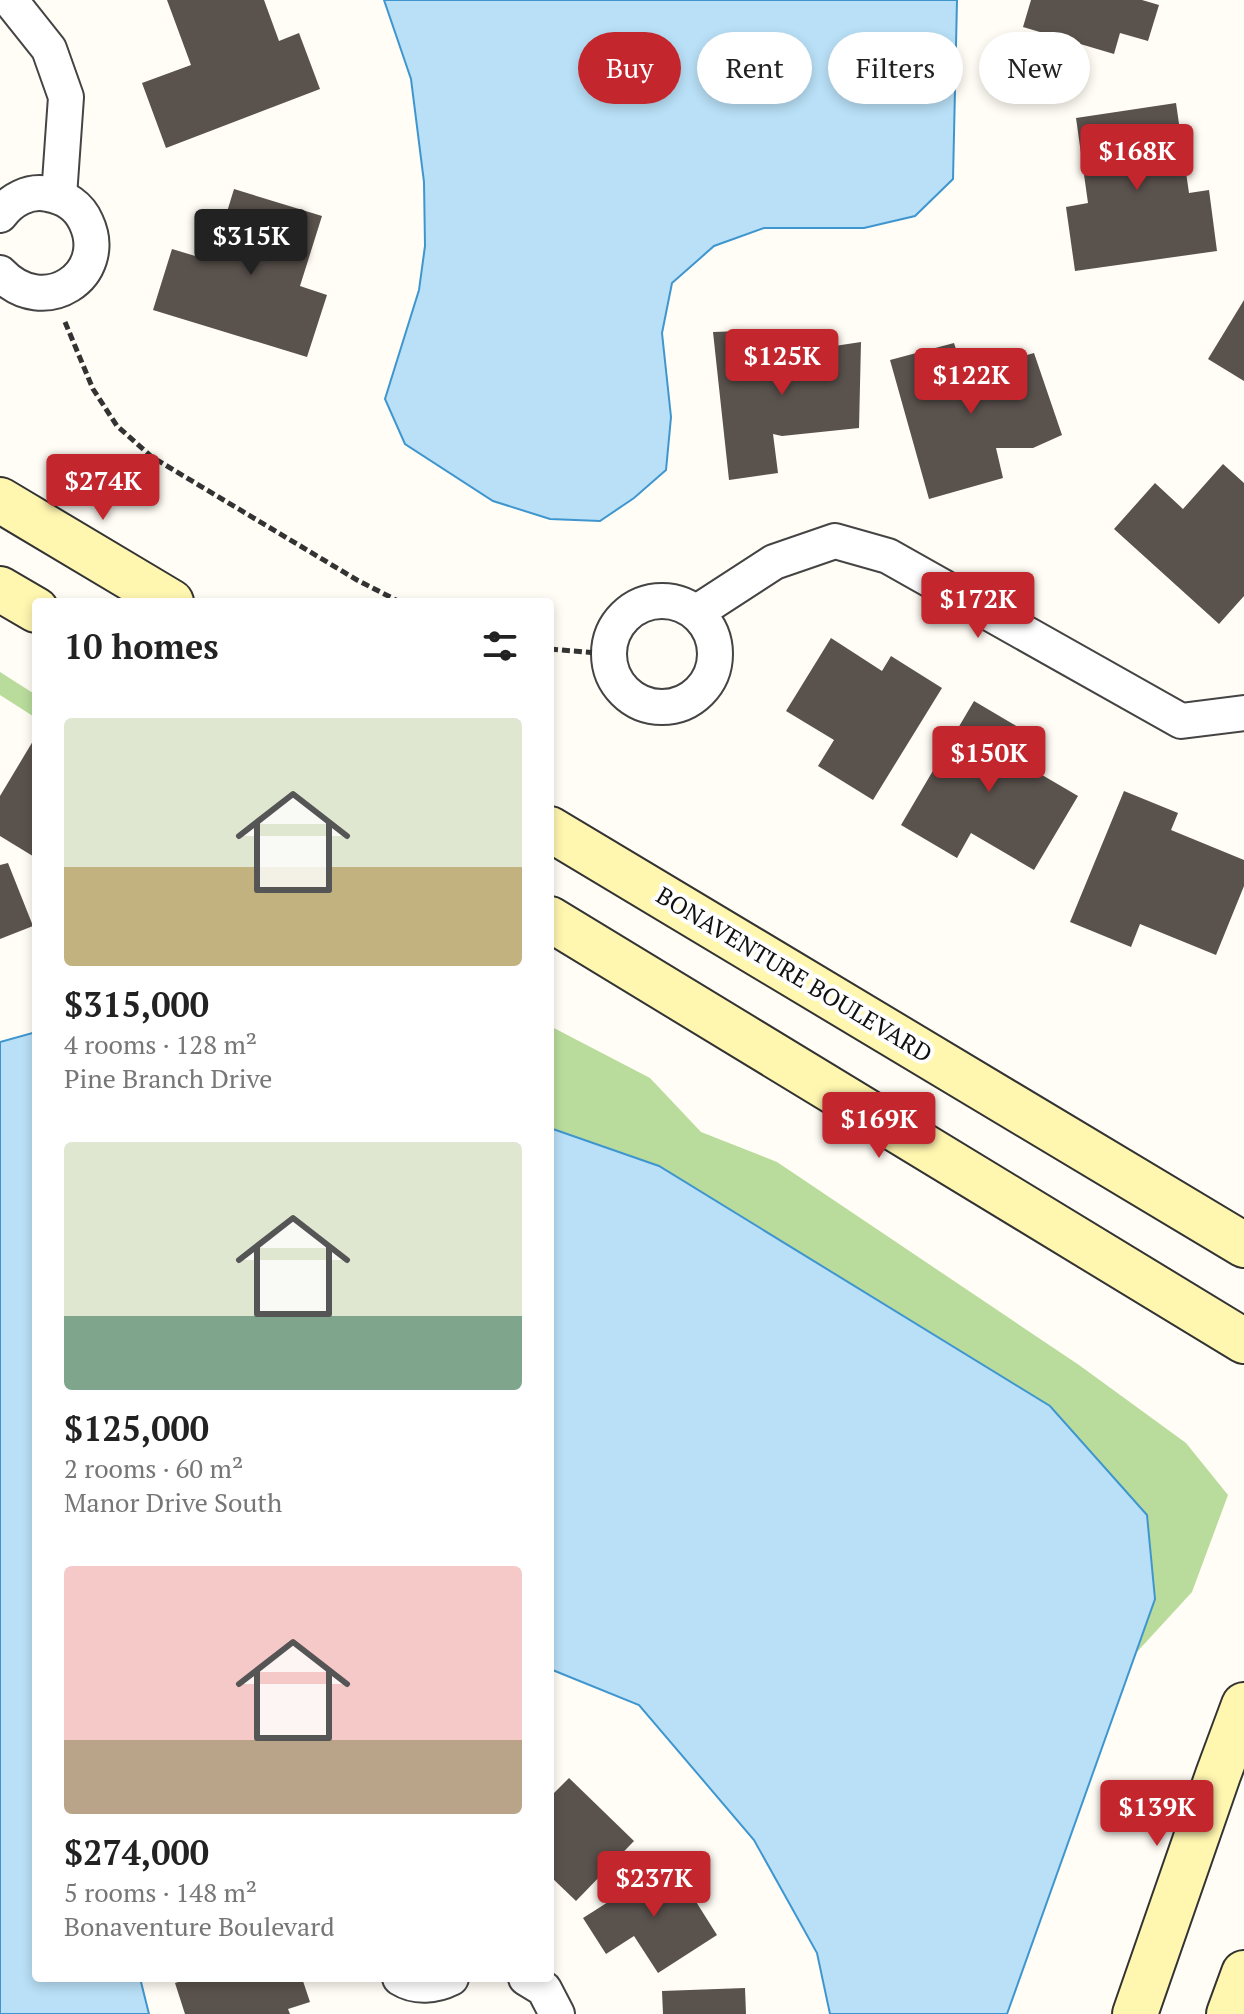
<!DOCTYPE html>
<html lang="en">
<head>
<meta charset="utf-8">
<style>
	:root { --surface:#fff; --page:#f6f6f6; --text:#222; --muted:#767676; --accent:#c4262e }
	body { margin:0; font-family:"PT Serif",serif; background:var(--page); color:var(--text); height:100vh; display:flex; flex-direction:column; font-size:30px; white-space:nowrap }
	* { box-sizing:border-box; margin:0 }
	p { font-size:26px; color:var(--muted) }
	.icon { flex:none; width:44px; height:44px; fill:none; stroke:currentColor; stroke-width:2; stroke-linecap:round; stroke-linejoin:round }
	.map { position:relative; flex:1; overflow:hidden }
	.panel { position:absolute; left:32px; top:598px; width:522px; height:1384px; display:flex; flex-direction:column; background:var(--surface); border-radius:8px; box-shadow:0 4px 12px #0003 }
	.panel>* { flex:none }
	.top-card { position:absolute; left:578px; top:32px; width:546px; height:72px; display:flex; gap:16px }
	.price { position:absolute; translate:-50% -68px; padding:0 18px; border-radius:8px; background:var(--accent); color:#fff; font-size:26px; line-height:52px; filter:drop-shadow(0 2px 4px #0008) }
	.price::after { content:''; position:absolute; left:50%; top:48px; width:24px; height:18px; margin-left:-12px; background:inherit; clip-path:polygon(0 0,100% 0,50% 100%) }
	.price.active { background:#222; color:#fff }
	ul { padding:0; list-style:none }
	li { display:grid; align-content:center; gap:16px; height:424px; padding:0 32px }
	li span { display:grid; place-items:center; height:248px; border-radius:8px; color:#555 }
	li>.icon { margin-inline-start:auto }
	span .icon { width:144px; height:144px; fill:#fffc; stroke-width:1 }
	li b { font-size:34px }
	h2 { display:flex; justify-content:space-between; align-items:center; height:96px; padding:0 32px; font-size:34px }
	.pill { padding:0 28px; border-radius:36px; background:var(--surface); box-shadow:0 4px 12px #0003; font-size:28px; line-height:72px }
	.pill.active { background:var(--accent); color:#fff }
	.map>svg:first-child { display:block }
	.forest { fill:#b9dc9c }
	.water { fill:#b9e0f7; stroke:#3f96cf; stroke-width:2 }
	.building { fill:#5a524d }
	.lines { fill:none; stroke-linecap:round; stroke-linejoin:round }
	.minor-casing { stroke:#444; stroke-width:38 }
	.secondary-casing { stroke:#333; stroke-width:48 }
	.path { stroke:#333; stroke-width:5; stroke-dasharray:8 4; stroke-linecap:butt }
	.minor { stroke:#fff; stroke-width:34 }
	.secondary { stroke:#fff6b0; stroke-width:44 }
	.labels { text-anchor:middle; stroke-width:8; stroke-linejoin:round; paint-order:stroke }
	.street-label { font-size:24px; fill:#111; stroke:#fff }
</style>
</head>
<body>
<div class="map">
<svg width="1244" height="2014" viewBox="0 0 1244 2014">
	<rect width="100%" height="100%" fill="#fffdf5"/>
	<g class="forest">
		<polygon points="0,672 36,695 36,718 0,695"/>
		<polygon points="550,1026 650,1078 701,1132 777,1162 1079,1365 1186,1443 1228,1495 1192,1592 1136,1653 1155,1599 659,1166 550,1128"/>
	</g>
	<g class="water">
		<polygon points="384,0 957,0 953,179 915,216 864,228 764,228 714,246 672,283 662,333 671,417 666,470 634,498 600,521 550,519 493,501 405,444 385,399 419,290 425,246 424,182 411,79"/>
		<polygon points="36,1032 36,1978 140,1978 149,2014 0,2014 0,1042"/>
		<polygon points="550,1128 659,1166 1050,1406 1147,1515 1155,1599 1007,2014 830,2014 817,1953 754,1840 639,1705 550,1669"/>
	</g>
	<g class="building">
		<polygon points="167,0 264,0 279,41 299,33 320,89 166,148 142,83 191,65"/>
		<polygon points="1031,0 1142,0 1159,5 1148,41 1120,33 1114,54 1023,27"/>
		<polygon points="1176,103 1189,193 1209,190 1217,251 1075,271 1066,207 1088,203 1076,118"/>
		<polygon points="234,189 322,216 300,286 327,295 307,357 153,310 172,249 212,261"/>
		<polygon points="1244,300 1244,381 1208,359"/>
		<polygon points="741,331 754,345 762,348 771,349 776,353 780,360 801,357 801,351 804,343 820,342 828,347 861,342 859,428 782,436 773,434 778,473 729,480 713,332"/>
		<polygon points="954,343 965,377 995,370 994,364 1034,353 1062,435 1033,448 996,448 1003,478 929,499 890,360"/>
		<polygon points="1223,464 1244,483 1244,596 1219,624 1114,529 1155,483 1183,509"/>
		<polygon points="831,638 882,671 891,656 942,688 873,800 818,766 834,740 786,711"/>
		<polygon points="974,701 1023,730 1008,755 1078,796 1034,870 971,833 957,858 901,825"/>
		<polygon points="36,736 36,858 0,836 0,796"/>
		<polygon points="1124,791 1178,813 1171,830 1244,860 1244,886 1216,955 1140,924 1131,947 1070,922"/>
		<polygon points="8,863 33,926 0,939 0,865"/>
		<polygon points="569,1778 634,1841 576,1901 550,1876 550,1797"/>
		<polygon points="671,1862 717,1935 658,1973 634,1936 606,1954 583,1918"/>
		<polygon points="191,1978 302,1978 310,2002 288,2009 290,2014 185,2014 175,1983"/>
		<polygon points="745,1988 746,2014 663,2014 662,1991"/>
	</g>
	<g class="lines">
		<g class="minor-casing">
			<g id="minor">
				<polyline points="10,0 49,49 66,97 59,196"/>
				<path d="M0,215C11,200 29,190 48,194C65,197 79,206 86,222C111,275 44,320 0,273"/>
				<circle cx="662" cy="654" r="53"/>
				<polyline points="697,612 774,562 835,541 888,556 1181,721 1244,713"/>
				<path d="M400,1978C416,1988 435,1986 451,1978"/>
				<polyline points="526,1978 544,1989 557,2014"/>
			</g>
		</g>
		<g class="secondary-casing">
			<g id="secondary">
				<polyline points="0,500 171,602"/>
				<polyline points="0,589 36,610"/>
				<polyline points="550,829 1244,1245"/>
				<polyline points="550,919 1244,1341"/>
				<polyline points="1135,2014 1218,1775 1244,1705"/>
				<polyline points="1229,2014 1244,1973"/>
			</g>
		</g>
		<g class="path">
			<polyline points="65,322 93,389 117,426 152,457 357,580 400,602"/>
			<polyline points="550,649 608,654"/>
		</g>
		<use href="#minor" class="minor"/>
		<use href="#secondary" class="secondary"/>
	</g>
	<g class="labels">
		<g class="street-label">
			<text transform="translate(794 975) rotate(31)" y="8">BONAVENTURE BOULEVARD</text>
		</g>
	</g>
</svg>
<b class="price" style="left:1137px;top:192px">$168K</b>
<b class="price active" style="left:251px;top:277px">$315K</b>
<b class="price" style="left:782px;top:397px">$125K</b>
<b class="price" style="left:971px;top:416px">$122K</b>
<b class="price" style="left:103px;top:522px">$274K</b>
<b class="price" style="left:978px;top:640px">$172K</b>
<b class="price" style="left:989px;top:794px">$150K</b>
<b class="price" style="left:879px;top:1160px">$169K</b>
<b class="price" style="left:1157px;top:1848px">$139K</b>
<b class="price" style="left:654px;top:1919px">$237K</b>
<div class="top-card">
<a class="pill active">Buy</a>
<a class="pill">Rent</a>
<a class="pill">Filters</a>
<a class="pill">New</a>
</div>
<section class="panel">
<h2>10 homes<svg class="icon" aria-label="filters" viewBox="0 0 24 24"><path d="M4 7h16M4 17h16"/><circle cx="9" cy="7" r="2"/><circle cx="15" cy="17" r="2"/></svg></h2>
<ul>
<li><span style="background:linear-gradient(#dfe7d0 60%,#c2b280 0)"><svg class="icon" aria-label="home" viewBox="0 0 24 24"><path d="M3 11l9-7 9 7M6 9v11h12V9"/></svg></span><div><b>$315,000</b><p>4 rooms · 128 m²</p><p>Pine Branch Drive</p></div></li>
<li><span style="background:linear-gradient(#dfe7d0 70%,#7fa58c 0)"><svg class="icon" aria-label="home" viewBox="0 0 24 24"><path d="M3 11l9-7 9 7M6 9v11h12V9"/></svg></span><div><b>$125,000</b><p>2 rooms · 60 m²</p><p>Manor Drive South</p></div></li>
<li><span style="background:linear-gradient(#f6c9c9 70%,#b9a48a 0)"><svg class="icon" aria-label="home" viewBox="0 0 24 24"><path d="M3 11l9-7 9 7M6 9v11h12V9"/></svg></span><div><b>$274,000</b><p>5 rooms · 148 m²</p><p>Bonaventure Boulevard</p></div></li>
</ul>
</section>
</div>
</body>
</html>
